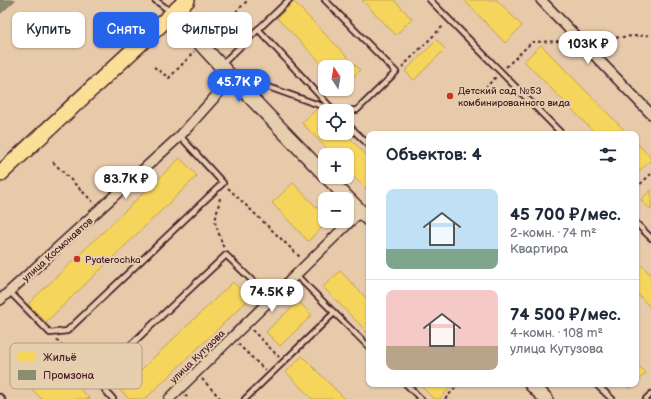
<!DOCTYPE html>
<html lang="ru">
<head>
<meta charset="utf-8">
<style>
	:root { --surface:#fff; --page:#f2f2f3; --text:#1f2937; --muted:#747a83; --line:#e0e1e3; --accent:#2563eb }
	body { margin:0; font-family:"Balsamiq Sans",sans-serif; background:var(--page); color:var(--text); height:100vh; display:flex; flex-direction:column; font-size:15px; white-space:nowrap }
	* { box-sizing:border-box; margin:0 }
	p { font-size:13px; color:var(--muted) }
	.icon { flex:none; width:22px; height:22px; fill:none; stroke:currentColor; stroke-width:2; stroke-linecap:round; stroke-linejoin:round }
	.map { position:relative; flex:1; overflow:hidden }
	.side { position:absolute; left:366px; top:131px; width:273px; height:256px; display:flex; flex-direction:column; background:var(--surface); border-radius:8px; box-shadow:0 1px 3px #0004 }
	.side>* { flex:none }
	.top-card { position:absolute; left:12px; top:12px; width:294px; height:36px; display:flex; gap:8px }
	.needle { width:26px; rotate:349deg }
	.controls { position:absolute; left:318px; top:60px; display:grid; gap:8px }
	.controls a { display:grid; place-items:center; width:36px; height:36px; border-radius:8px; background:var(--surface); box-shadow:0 1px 3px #0004; font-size:20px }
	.price { position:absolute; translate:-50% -34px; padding:0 9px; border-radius:14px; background:#fff; color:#222; font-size:13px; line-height:26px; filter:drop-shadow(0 1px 2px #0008) }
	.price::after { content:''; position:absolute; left:50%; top:24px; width:12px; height:9px; margin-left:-6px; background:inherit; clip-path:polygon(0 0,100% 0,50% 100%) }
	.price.current { background:var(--accent); color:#fff }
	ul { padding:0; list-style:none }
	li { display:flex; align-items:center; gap:12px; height:100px; padding:0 20px }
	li+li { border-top:1px solid var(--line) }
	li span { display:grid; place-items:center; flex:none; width:112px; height:80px; border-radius:8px; color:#555 }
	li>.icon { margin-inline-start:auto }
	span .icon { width:48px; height:48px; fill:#fffc; stroke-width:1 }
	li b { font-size:17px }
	h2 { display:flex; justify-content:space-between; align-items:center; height:48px; padding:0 20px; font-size:17px }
	.tag { padding:0 14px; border-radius:8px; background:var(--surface); box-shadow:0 1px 3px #0004; font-size:14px; line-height:36px }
	.tag.current { background:var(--accent); color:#fff }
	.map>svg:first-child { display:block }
	.homes { fill:#f6d55c; stroke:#c29e4d }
	.industry { fill:#8c8c6e; stroke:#786b5a }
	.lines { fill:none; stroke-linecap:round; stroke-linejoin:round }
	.lane-casing { stroke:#4a1f2b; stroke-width:8 }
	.street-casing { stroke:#4a1f2b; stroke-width:12 }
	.secondary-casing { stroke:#4a1f2b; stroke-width:16 }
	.primary-casing { stroke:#4a1f2b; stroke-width:18 }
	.path { stroke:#4a1f2b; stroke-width:2; stroke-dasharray:3 3; stroke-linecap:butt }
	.lane { stroke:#e6cfaf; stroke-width:4.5 }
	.street { stroke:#e6cfaf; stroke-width:9 }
	.secondary { stroke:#e6cfaf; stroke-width:13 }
	.primary { stroke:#fbdf96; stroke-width:15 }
	.poi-dot { fill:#c8321e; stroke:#e6cfaf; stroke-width:1.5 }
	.labels { text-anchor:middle; stroke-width:4; stroke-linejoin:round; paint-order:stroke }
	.poi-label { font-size:10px; fill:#4a1f2b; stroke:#e6cfaf; text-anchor:start }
	.street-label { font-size:10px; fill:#4a1f2b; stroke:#e6cfaf }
	.key { fill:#e6cfaf; stroke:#b79a87; stroke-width:1 }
	.key-label { font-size:11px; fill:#4a1f2b }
</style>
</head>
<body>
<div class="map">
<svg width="651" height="399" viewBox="0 0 651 399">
	<rect width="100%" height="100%" fill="#e6caaa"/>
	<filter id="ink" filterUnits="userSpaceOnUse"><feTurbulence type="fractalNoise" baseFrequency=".025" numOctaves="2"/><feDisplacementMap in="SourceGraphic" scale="8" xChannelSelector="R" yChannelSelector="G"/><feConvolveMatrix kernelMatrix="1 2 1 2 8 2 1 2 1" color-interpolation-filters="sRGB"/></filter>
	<g filter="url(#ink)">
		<g class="homes">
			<polygon points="362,0 394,0 412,19 396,35"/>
			<polygon points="464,0 497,0 522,26 505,43"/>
			<polygon points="294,2 360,70 347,83 347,67 325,67 277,18"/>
			<polygon points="437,40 445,49 414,80 405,71"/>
			<polygon points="541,45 628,134 596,134 524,61"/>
			<polygon points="319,107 325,113 325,133 345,133 369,158 369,185 366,189 347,170 347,155 333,155 302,123"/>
			<polygon points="636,142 651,158 651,160 636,174"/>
			<polygon points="180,158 197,176 46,322 28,304"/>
			<polygon points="293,183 325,216 325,221 329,221 308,241 272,203"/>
			<polygon points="651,190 651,210 641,200"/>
			<polygon points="636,260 651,275 651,308 636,292"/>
			<polygon points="340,271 369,301 369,334 323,287"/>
			<polygon points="233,282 249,299 145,399 129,399 120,390"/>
			<polygon points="298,301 312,315 280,346 266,332"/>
			<polygon points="302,356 345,399 312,399 286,372"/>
			<polygon points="51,359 90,399 42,399 26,384"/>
			<polygon points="636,363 646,373 636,382"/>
			<polygon points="419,384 451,384 453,385 439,399 434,399"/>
			<polygon points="624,384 634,384 629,389"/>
		</g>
		<polygon class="industry" points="0,0 15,0 1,13"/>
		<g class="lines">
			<g class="lane-casing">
				<g id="lane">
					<polyline points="155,0 170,11"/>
					<polyline points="325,0 396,72 357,110 336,111"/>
					<polyline points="430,0 562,134"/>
					<polyline points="258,29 334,111"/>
					<polyline points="221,65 289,0"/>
					<polyline points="237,79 249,80 333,110"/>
					<polyline points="347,124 369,145"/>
					<polyline points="636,223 651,238"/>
					<polyline points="296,275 369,347"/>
					<polyline points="10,292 50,333 67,331 223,183 180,136"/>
					<polyline points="406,384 421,399"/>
					<polyline points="596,384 612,399"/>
					<polyline points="0,397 2,399"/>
					<polyline points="113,399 105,390 101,373 226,255 271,299"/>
					<polyline points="245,399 334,313"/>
					<polyline points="646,399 651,394"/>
				</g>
			</g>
			<g class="street-casing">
				<g id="street">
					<polyline points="541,0 651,114"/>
					<polyline points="0,300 180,136 232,78"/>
					<polyline points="169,399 360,212"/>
				</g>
			</g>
			<g class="secondary-casing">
				<g id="secondary">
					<polyline points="173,14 232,78 325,175"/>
					<polyline points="327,177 369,220"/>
					<polyline points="531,384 546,399"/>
				</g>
			</g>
			<g class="primary-casing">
				<polyline id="primary" points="0,174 187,0"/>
			</g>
			<g class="path">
				<polyline points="210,37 248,0"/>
				<polyline points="592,39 651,35"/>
				<polyline points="154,67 169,78 194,52"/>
				<polyline points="402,67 444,25"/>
				<polyline points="506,67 532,42 566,41"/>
				<polyline points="485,88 496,77"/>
				<polyline points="53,162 93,202"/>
				<polyline points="228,188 300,257"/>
				<polyline points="636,188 651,174"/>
				<polyline points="220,198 215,222 224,249"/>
				<polyline points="252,330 279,357"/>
				<polyline points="57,340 94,379"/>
				<polyline points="238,344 265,370"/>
				<polyline points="202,379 221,399"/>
				<polyline points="185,395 189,399"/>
				<polyline points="445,399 459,384"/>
			</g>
			<use href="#lane" class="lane"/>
			<use href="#street" class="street"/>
			<use href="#secondary" class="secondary"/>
			<use href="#primary" class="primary"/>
		</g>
	</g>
	<g class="poi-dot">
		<circle cx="450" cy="96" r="4"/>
		<circle cx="77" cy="259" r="4"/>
	</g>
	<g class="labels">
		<g class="poi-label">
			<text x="458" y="94">Детский сад №53<tspan x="458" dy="12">комбинированного вида</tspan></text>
			<text x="85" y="263">Pyaterochka</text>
		</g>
		<g class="street-label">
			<text transform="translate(57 249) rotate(-42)" y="4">улица Космонавтов</text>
			<text transform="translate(197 356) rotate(-44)" y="4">улица Кутузова</text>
		</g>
	</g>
	<rect x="10" y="343" width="132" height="46" rx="6" class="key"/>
	<rect x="18" y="352" width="18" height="10" fill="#f6d55c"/>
	<rect x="18" y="370" width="18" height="10" fill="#8c8c6e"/>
	<g class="key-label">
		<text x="43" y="361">Жильё</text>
		<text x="43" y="379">Промзона</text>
	</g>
</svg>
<div class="controls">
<a><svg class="needle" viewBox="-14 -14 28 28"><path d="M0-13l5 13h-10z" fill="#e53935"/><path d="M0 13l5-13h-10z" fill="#747a83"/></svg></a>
<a><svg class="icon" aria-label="locate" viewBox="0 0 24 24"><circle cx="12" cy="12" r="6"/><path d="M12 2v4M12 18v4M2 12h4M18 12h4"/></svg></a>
<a>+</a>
<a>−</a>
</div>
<b class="price" style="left:588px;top:65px">103K ₽</b>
<b class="price current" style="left:239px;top:103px">45.7K ₽</b>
<b class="price" style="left:126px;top:200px">83.7K ₽</b>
<b class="price" style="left:272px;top:313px">74.5K ₽</b>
<div class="top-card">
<a class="tag">Купить</a>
<a class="tag current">Снять</a>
<a class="tag">Фильтры</a>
</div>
<section class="side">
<h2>Объектов: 4<svg class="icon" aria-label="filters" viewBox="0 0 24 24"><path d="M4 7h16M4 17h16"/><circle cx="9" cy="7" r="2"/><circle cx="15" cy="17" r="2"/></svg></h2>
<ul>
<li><span style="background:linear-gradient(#bfe0f5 75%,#7fa58c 0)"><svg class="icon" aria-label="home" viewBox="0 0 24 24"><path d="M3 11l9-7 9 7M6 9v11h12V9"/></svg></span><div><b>45 700 ₽/мес.</b><p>2-комн. · 74 m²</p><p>Квартира</p></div></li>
<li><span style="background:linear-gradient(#f6c9c9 70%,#b9a48a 0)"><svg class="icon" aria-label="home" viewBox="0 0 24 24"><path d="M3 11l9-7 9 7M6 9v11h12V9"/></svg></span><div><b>74 500 ₽/мес.</b><p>4-комн. · 108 m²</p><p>улица Кутузова</p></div></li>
</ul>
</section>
</div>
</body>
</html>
